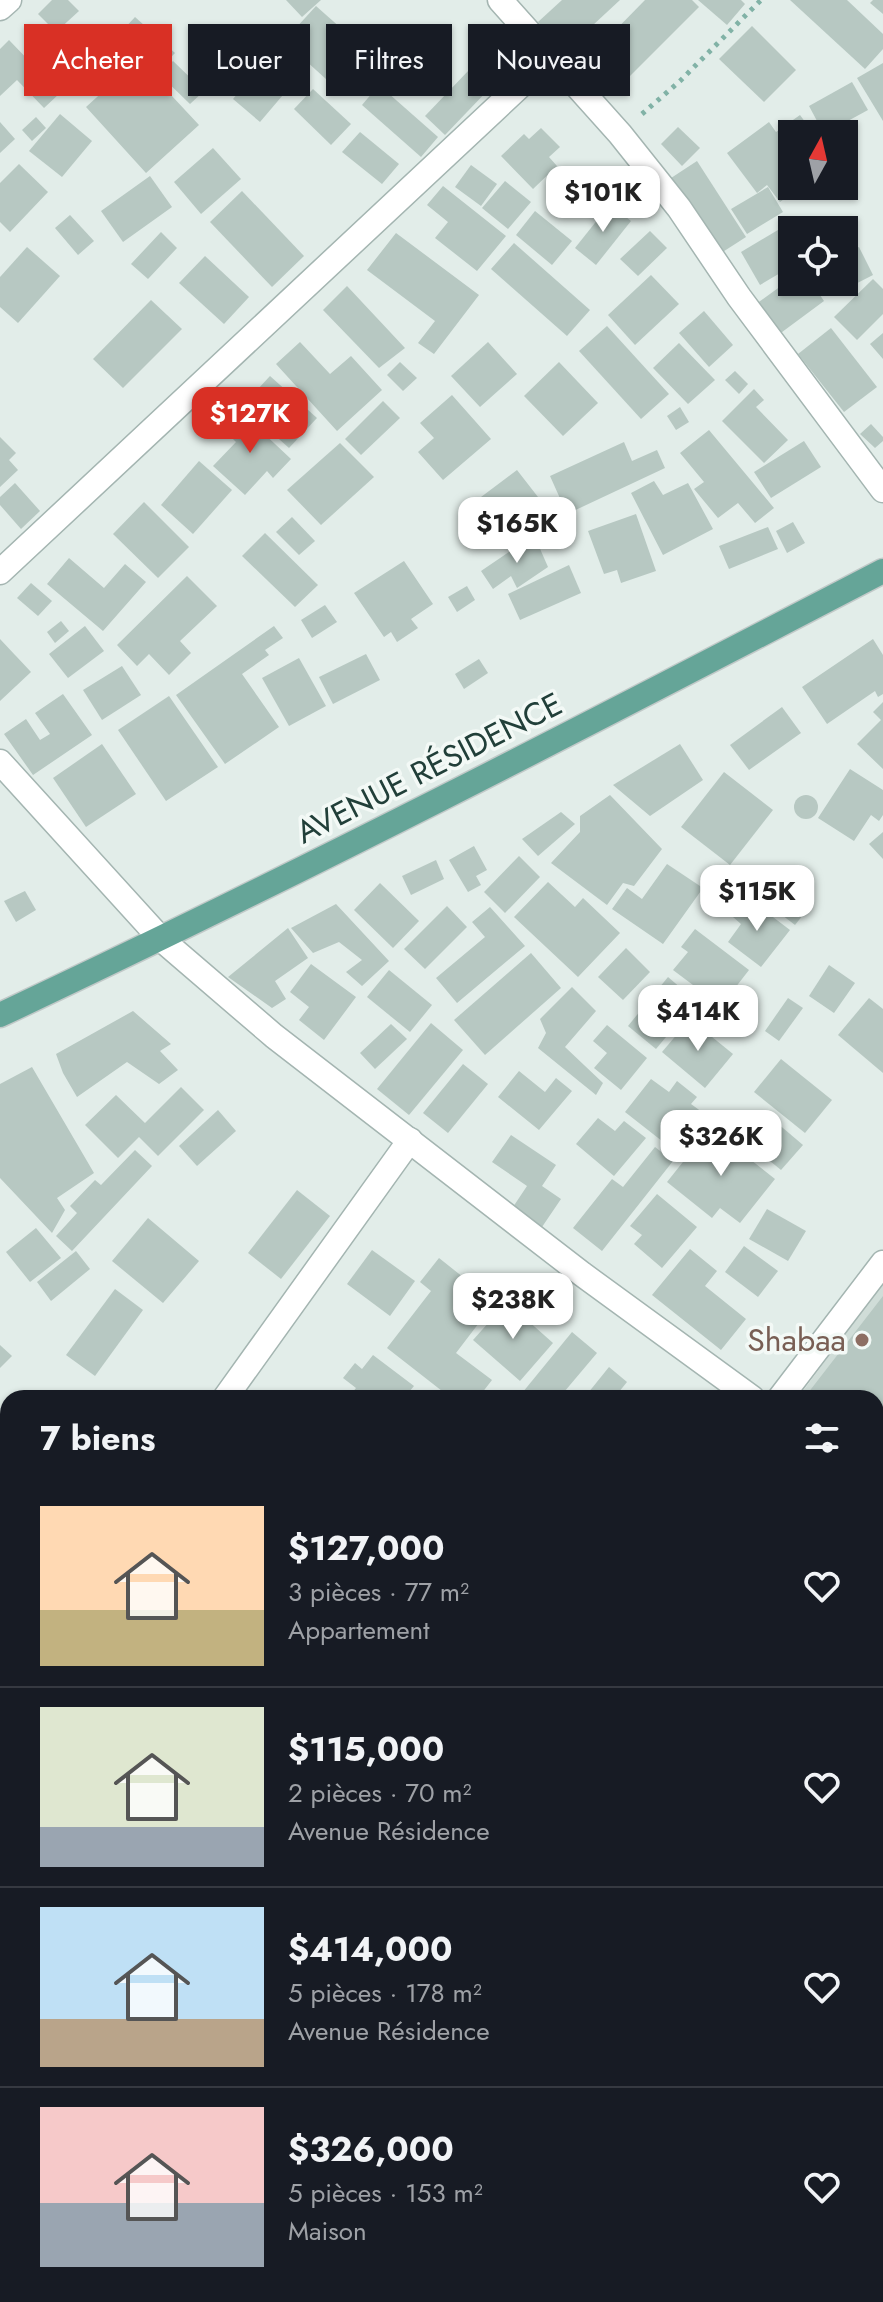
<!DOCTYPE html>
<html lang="fr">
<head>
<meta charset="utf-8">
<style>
	:root { --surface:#171b24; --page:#20242c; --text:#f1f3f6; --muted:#9ea1a6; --line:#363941; --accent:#d93025 }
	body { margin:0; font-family:Jost,sans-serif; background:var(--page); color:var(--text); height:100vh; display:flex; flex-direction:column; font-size:30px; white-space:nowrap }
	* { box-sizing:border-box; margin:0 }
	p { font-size:26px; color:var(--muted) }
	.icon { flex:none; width:44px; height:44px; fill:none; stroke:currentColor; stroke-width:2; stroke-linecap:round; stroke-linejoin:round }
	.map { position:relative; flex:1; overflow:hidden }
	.panel { position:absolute; left:0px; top:1390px; width:884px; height:912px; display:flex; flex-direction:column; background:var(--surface); border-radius:24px 24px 0 0; box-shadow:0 2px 6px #0004 }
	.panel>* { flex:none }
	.guide { position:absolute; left:24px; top:24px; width:836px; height:72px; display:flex; gap:16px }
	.needle { width:52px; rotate:8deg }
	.buttons { position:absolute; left:778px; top:120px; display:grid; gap:16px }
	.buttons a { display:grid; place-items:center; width:80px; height:80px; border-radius:0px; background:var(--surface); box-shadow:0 2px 6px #0004; font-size:40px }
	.price { position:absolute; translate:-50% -68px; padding:0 18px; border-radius:16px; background:#fff; color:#222; font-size:26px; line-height:52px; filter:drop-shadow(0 2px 4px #0008) }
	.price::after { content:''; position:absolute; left:50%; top:48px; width:24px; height:18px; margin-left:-12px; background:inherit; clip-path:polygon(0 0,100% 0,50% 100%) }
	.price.on { background:var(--accent); color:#fff }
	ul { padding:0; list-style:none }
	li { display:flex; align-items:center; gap:24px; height:200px; padding:0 40px }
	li+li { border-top:2px solid var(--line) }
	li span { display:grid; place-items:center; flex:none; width:224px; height:160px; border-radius:0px; color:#555 }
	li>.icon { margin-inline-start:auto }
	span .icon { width:96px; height:96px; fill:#fffc; stroke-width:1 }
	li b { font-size:34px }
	h2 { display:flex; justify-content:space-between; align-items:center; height:96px; padding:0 40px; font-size:34px }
	.chip { padding:0 28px; border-radius:0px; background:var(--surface); box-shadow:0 2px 6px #0004; font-size:28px; line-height:72px }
	.chip.on { background:var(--accent); color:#fff }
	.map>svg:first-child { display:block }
	.built { fill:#d0ddd8 }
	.building { fill:#b7c8c2 }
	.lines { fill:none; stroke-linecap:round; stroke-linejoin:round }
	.minor-casing { stroke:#a4b5b1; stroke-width:27 }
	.major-casing { stroke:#c1c9c8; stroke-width:27 }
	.path { stroke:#81b2a6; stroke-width:5; stroke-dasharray:4 6; stroke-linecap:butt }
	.minor { stroke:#fff; stroke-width:24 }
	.major { stroke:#65a598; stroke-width:24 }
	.education-dot { fill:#8d6e63; stroke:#f3f9f6; stroke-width:3 }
	.labels { text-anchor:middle; stroke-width:7; stroke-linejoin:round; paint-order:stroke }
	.street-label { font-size:32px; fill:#213f39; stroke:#f3f9f6 }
	.education-label { font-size:32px; fill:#785e54; stroke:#f3f9f6; text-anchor:end }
</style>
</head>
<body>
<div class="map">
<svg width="883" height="2302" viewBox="0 0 883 2302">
	<rect width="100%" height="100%" fill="#e2ede9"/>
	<polygon class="built" points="883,1282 883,1483 876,1478 876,1398 798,1398"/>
	<g class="building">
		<polygon points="52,0 68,0 79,11 56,32 38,14"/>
		<polygon points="286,0 321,0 302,17"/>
		<polygon points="562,0 620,0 565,51 538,22"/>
		<polygon points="645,0 692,0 699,7 628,78 597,49"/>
		<polygon points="698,0 741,0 745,4 727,25"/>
		<polygon points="790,0 847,0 883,34 883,49 865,69"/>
		<polygon points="873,0 883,0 883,14 870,3"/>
		<polygon points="316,6 369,53 337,89 284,41"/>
		<polygon points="135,17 175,53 152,77 112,42"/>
		<polygon points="752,26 796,70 764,102 719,59"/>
		<polygon points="9,40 60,93 44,108 17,80 0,96 0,49"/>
		<polygon points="278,46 305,69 260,122 233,99"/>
		<polygon points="173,61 204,91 190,104 159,74"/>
		<polygon points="883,63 883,121 857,78"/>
		<polygon points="128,69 146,89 157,80 199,125 146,173 86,107"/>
		<polygon points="470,69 490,88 445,135 425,116"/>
		<polygon points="852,82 868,110 824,134 809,106"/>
		<polygon points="379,85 438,137 421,157 362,105"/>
		<polygon points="313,89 351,124 331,145 294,109"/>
		<polygon points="60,114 92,141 62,177 29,151"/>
		<polygon points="800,115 814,134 792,134 792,186 802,186 780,202 767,185 757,193 727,153 769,122 776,132"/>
		<polygon points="36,117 46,128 32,141 22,130"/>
		<polygon points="0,122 15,139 0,153"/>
		<polygon points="678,127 700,148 682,166 661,144"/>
		<polygon points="541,128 560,147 549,157 557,166 533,189 501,156 524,134 529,139"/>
		<polygon points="360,132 399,164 382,184 342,152"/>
		<polygon points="213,148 241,179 201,214 174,182"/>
		<polygon points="697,161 746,237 718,255 668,180"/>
		<polygon points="19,164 48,192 10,232 0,222 0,183"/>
		<polygon points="471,165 497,184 481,206 455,187"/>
		<polygon points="569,174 590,192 567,217 547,199"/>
		<polygon points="150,176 172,207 123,242 101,211"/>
		<polygon points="505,181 531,202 508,229 482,208"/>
		<polygon points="443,186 506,236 477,271 435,238 448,222 427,205"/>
		<polygon points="809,186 830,186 817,196"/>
		<polygon points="768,187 783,212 747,234 731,209"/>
		<polygon points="242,191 304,256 272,287 210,222"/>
		<polygon points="610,204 631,221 596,265 575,248"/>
		<polygon points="535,211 572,241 552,265 516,235"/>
		<polygon points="70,215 94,241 78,255 55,228"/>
		<polygon points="788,224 792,230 792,266 760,285 741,252"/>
		<polygon points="650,231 667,248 638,276 620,259"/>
		<polygon points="161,232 177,248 148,279 131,264"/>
		<polygon points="396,233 479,295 434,354 418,343 435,321 367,270"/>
		<polygon points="514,243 590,310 567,336 491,269"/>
		<polygon points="27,247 60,276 18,323 0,307 0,277"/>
		<polygon points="859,247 873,275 832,296 824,282 844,282 844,254"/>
		<polygon points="205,256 249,297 224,324 179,283"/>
		<polygon points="651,275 679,304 635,345 608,315"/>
		<polygon points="792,278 792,282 811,282 824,301 774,338 752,307"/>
		<polygon points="873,279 883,289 883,314 857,340 834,317"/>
		<polygon points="347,286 405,348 379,368 323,310"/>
		<polygon points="151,300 182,329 123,388 93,359"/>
		<polygon points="704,311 733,345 709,367 679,333"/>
		<polygon points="607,326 669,394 641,419 579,351"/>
		<polygon points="831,328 877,387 844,412 798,354"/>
		<polygon points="883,333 883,359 870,344"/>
		<polygon points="300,342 330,374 351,356 382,390 337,431 276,364"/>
		<polygon points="488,342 517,374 480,407 451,376"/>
		<polygon points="679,343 715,380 688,404 653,368"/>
		<polygon points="400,362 417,378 403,391 387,375"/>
		<polygon points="559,362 598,403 563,436 524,396"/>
		<polygon points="735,371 748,384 739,394 725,380"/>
		<polygon points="270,376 317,418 289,448 242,406"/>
		<polygon points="754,389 764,400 756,407 788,440 764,463 722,421"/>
		<polygon points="452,395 491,439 443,480 418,452 434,438 420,423"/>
		<polygon points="383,401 400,418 361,455 345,439"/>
		<polygon points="680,407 689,422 676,430 667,416"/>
		<polygon points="241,412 291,459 273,478 267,471 245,495 213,466 236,442 224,430"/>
		<polygon points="871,424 883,437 883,441 875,448 860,434"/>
		<polygon points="709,430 774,508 755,523 738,503 718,518 694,489 704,482 680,453"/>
		<polygon points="0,437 16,453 9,460 18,470 0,487"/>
		<polygon points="804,441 821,467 771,498 754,472"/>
		<polygon points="624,442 632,461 657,450 665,468 567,514 550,476"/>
		<polygon points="340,443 374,477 321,525 287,490"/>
		<polygon points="199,461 232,490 193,534 161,505"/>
		<polygon points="517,470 552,515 520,540 500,516 486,527 469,506"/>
		<polygon points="654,481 663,495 688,483 713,529 663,555 631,493"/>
		<polygon points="15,483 40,511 21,529 0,505 0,497"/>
		<polygon points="144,502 189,547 158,578 113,534"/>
		<polygon points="636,514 656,571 621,583 617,570 604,574 588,531"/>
		<polygon points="292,517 315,541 299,555 276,532"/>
		<polygon points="793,522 805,543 787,553 776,531"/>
		<polygon points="768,527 778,549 729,569 719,546"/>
		<polygon points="265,533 318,585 295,607 242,556"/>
		<polygon points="534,535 548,567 517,588 511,576 493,589 481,571"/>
		<polygon points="69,558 104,588 125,564 146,582 103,631 47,584"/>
		<polygon points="404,561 433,604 411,619 418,628 397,642 391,632 384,637 354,593"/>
		<polygon points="569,565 581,593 520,620 508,594"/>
		<polygon points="187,576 217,606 180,641 191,653 169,675 149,654 137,666 117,645"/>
		<polygon points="31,583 52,601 38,616 17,598"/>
		<polygon points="467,586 475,600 457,612 448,597"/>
		<polygon points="325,605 337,622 312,638 301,620"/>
		<polygon points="61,621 69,631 55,643 47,632"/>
		<polygon points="85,626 104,651 68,678 49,654"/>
		<polygon points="274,626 283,638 265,650 269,655 242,674 279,727 225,764 176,695"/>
		<polygon points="0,639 31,672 0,701"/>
		<polygon points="873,639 883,655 883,694 878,697 875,691 827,724 802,687"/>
		<polygon points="366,654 380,680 333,704 319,677"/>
		<polygon points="299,658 326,706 289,726 262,678"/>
		<polygon points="479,659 488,673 464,689 455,674"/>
		<polygon points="122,666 141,695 102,720 83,690"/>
		<polygon points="63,694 92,735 33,775 4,734 26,719 40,740 50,734 35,713"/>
		<polygon points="169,696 218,767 166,801 118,730"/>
		<polygon points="883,702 883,769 857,744 881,720 873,712"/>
		<polygon points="782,707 801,733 749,770 730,745"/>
		<polygon points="102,744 136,794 86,827 53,778"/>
		<polygon points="680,744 703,780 650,816 613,785"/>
		<polygon points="850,769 883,790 883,815 879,821 871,815 854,841 818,818"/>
		<polygon points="724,772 773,810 730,865 681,827"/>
		<circle cx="806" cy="807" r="12"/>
		<polygon points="610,795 662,849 634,886 623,883 607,905 551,863 580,832 580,816"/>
		<polygon points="561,812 575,824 538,856 522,839"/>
		<polygon points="883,832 883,859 869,844"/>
		<polygon points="474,846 487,870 476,876 481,885 468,892 449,860"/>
		<polygon points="519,856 540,877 505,913 484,892"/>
		<polygon points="436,860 444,879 411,895 402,876"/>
		<polygon points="667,864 703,888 663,944 612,909 627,888 642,899"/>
		<polygon points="719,871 742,891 730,903 708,884"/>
		<polygon points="548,882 575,907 583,898 620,933 578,977 514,917"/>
		<polygon points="380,883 419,921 393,948 354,910"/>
		<polygon points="25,891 36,910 16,922 4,901"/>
		<polygon points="799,895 811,905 795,925 782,915"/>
		<polygon points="748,898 790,930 761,967 728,942 741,924 733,917"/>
		<polygon points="336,904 389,961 362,986 346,972 362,960 339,942 313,953 291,928"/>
		<polygon points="447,906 467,927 425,969 404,949"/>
		<polygon points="490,907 525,946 457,1003 436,978 485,937 472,922"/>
		<polygon points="288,928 308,958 275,981 286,999 272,1008 228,977"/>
		<polygon points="695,929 749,970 721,1006 673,970 688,952 681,947"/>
		<polygon points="626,948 650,972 623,1000 598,977"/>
		<polygon points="531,953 561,988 485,1055 454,1020"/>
		<polygon points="311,964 356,997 324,1040 299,1020 309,1007 290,992"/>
		<polygon points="829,965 855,983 834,1013 809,996"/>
		<polygon points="389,970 432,1005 410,1032 367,997"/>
		<polygon points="668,977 696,1001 656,1049 628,1026"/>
		<polygon points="572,987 596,1011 565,1047 603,1083 596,1095 538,1048 546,1033 540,1019"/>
		<polygon points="788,998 803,1008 779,1041 765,1031"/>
		<polygon points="869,998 883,1009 883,1073 838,1035"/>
		<polygon points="133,1011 171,1044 160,1051 178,1070 159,1084 127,1062 77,1097 63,1073 56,1054"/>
		<polygon points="690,1019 733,1054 705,1088 662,1052"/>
		<polygon points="431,1023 463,1050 409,1115 377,1089"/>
		<polygon points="391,1024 407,1039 375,1069 360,1053"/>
		<polygon points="607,1025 647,1058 621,1090 594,1068 607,1053 593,1041"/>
		<polygon points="781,1059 832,1100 805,1133 754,1092"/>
		<polygon points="463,1064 488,1084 448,1133 423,1113"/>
		<polygon points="32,1067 94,1173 57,1198 65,1210 52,1233 0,1178 0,1084"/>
		<polygon points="519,1071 545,1092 556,1078 572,1091 539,1130 498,1097"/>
		<polygon points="651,1079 669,1092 677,1081 697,1097 691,1104 706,1115 676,1152 625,1112"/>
		<polygon points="181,1087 204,1110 158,1156 139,1137 118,1158 85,1125 116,1095 145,1123"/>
		<polygon points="218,1110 236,1131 197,1166 179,1146"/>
		<polygon points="770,1117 803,1145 781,1170 748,1143"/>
		<polygon points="598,1118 615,1131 624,1121 646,1138 614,1176 576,1144"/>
		<polygon points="710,1128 775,1179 740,1223 720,1208 712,1218 667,1182"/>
		<polygon points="511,1135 556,1165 542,1186 561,1199 542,1227 513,1207 527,1186 492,1162"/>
		<polygon points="655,1147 673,1161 602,1251 573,1228 612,1179 623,1187"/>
		<polygon points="135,1150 152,1166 72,1251 56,1236 77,1213 70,1206 95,1180 101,1185"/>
		<polygon points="297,1190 330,1216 281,1279 248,1253"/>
		<polygon points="657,1194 697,1227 662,1268 634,1244 642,1235 630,1226"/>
		<polygon points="767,1209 806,1231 788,1261 749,1239"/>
		<polygon points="148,1218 199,1261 163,1303 112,1261"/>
		<polygon points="36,1228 61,1258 30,1282 6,1252"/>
		<polygon points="744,1246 778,1271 758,1297 725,1272"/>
		<polygon points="690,1249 717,1271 705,1286 746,1319 721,1350 652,1295"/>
		<polygon points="372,1250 415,1281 390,1316 347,1284"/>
		<polygon points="76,1251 90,1269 51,1301 37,1282"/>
		<polygon points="439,1258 478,1289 468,1302 485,1315 456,1353 492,1380 478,1398 451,1398 387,1348 431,1291 420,1282"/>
		<polygon points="115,1289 143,1310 95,1376 66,1355"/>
		<polygon points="883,1296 883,1451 876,1445 876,1398 814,1398 808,1393"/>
		<polygon points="507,1302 553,1343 520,1381 473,1340"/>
		<polygon points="572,1332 597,1353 559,1398 518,1398"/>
		<polygon points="0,1345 12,1356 0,1368"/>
		<polygon points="373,1355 414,1386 404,1398 348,1398 356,1388 343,1378 355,1363 362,1369"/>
		<polygon points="609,1367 627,1382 614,1398 584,1398"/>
		<polygon points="0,1445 8,1453 8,1474 3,1478 8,1484 8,1500 0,1508"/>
		<polygon points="0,1524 8,1531 8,1606 0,1599"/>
		<polygon points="876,1573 883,1578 883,1607 876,1615"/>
		<polygon points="8,1848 8,1911 0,1920 0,1857"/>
		<polygon points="8,2010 8,2064 3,2064 5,2080 0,2083 0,2014"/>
		<polygon points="876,2072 883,2078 883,2093 876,2101"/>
		<polygon points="8,2088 8,2116 0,2102 0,2093"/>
		<polygon points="883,2122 883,2168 876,2162 876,2131"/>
		<polygon points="8,2189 8,2211 0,2202 0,2196"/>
		<polygon points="876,2218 883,2224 883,2259 876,2253"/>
		<polygon points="4,2236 8,2241 8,2277 0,2284 0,2240"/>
		<polygon points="876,2282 883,2288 881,2302 838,2302 840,2301 832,2294 876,2294"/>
		<polygon points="139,2294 170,2294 176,2302 135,2302 132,2299"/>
		<polygon points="199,2294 248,2294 238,2302 206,2302"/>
		<polygon points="321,2294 346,2294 353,2302 325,2302 319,2295"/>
		<polygon points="602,2294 613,2294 619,2299 622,2294 679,2294 673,2302 595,2302"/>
		<polygon points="736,2294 799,2294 792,2302 729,2302"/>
	</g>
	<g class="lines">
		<g class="minor-casing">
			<g id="minor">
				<polyline points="500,0 620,134 679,208 739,297 883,490"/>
				<polyline points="0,8 9,0"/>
				<polyline points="0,572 552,56"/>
				<polyline points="0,762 161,939 274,1036 582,1274 752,1398"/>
				<polyline points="225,1398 410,1140"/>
				<polyline points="780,1398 883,1263"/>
				<polyline points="876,1492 883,1498"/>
				<polyline points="0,1679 8,1670"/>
				<polyline points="876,1686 883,1678"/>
				<polyline points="0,1972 8,1981"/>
				<polyline points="0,2152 8,2150"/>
				<polyline points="282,2302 292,2294"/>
			</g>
		</g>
		<g class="major-casing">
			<path id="major" d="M0,1015C298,875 591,723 883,571"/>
		</g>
		<g class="path">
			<polyline points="642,114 680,81 761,0"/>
			<polyline points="429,2294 437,2302"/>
		</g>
		<use href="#minor" class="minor"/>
		<use href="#major" class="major"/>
	</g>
	<circle class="education-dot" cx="862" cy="1340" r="8"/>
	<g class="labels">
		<g class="street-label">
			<text transform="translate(429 768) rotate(-27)" y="11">AVENUE RÉSIDENCE</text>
		</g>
		<g class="education-label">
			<text x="846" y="1351">Shabaa</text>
		</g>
	</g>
</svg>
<div class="buttons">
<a><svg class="needle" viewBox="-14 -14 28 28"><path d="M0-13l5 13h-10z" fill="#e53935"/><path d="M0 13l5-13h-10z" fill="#9ea1a6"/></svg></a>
<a><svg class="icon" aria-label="locate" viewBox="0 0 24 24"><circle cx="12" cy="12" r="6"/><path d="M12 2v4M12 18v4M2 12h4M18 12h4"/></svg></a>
</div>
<b class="price" style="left:603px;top:234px">$101K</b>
<b class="price on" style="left:250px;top:455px">$127K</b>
<b class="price" style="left:517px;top:565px">$165K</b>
<b class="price" style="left:757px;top:933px">$115K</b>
<b class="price" style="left:698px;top:1053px">$414K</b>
<b class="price" style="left:721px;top:1178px">$326K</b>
<b class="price" style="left:513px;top:1341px">$238K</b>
<div class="guide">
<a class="chip on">Acheter</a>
<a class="chip">Louer</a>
<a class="chip">Filtres</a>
<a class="chip">Nouveau</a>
</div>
<section class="panel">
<h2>7 biens<svg class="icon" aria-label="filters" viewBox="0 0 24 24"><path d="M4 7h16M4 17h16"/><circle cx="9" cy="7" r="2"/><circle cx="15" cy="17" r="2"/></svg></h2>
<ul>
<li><span style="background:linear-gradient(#ffd9b3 65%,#c2b280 0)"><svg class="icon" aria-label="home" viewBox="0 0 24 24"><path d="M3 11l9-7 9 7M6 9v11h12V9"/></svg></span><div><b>$127,000</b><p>3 pièces · 77 m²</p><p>Appartement</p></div><svg class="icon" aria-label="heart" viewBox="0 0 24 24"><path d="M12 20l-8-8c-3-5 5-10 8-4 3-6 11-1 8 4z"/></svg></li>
<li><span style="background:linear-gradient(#dfe7d0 75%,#9aa5b1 0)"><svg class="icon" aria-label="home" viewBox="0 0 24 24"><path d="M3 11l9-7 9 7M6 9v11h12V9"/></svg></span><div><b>$115,000</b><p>2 pièces · 70 m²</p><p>Avenue Résidence</p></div><svg class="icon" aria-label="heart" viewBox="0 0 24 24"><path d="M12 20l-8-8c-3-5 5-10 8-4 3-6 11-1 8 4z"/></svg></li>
<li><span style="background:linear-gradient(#bfe0f5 70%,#b9a48a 0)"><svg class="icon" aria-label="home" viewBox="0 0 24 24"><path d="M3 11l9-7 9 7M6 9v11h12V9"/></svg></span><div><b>$414,000</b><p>5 pièces · 178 m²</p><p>Avenue Résidence</p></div><svg class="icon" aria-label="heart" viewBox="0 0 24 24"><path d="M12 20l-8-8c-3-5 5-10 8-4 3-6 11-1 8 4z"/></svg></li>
<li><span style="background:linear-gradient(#f6c9c9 60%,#9aa5b1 0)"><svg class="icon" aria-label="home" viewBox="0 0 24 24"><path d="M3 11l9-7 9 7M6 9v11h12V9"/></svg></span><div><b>$326,000</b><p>5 pièces · 153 m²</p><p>Maison</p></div><svg class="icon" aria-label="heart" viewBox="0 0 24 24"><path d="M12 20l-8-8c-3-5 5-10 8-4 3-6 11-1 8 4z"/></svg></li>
</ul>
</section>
</div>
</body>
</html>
